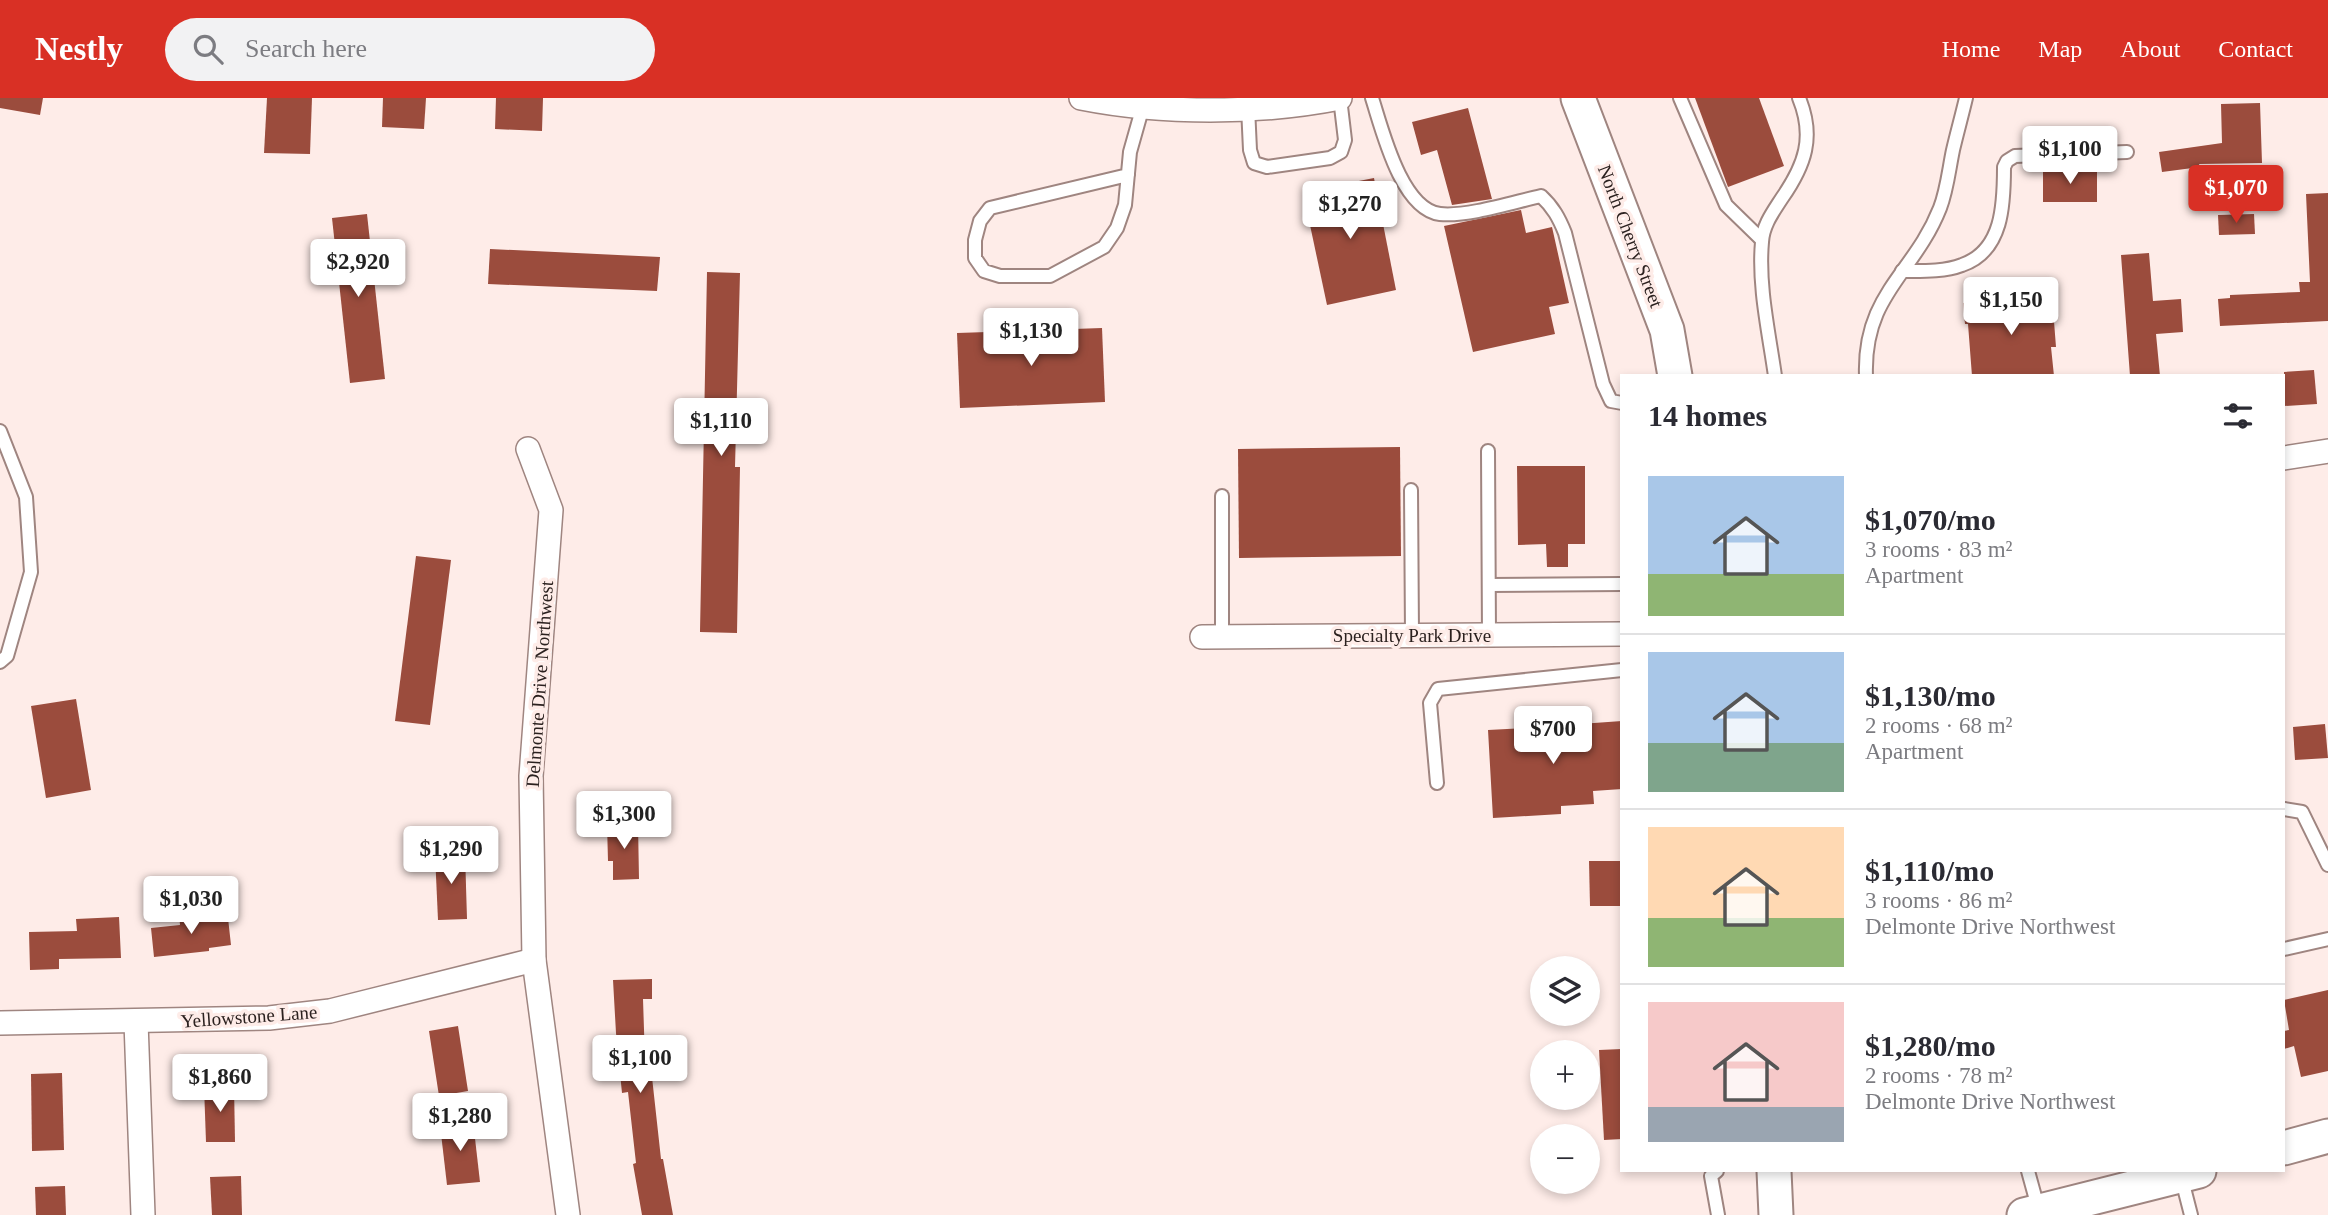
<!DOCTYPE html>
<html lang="en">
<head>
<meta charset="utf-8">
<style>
	:root { --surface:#fff; --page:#f2f2f3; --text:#2b2b33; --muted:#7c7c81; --line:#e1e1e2; --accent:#d93025 }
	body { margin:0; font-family:"Times New Roman",serif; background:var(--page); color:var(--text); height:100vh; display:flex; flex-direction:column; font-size:26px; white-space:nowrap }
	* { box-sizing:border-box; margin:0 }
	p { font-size:23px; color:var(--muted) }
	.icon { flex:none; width:38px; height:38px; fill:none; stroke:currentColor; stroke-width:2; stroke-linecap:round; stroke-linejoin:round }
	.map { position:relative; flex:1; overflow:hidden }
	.panel { position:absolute; left:1620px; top:276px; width:665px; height:798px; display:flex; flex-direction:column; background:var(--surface); border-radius:0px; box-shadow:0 4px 10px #0003 }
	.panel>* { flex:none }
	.fabs { position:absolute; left:1530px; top:858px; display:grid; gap:14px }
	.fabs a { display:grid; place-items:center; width:70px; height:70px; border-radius:50%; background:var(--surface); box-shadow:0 4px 10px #0003; font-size:35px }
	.price { position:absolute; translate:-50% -60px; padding:0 16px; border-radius:7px; background:#fff; color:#222; font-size:23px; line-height:46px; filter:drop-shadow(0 2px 4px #0008) }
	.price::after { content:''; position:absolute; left:50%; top:42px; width:21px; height:16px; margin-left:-10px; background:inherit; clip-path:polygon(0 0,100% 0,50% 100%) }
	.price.on { background:var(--accent); color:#fff }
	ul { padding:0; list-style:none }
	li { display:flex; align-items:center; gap:21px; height:175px; padding:0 28px }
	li+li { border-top:2px solid var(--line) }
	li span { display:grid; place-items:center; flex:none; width:196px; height:140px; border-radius:0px; color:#555 }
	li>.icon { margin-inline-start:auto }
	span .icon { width:84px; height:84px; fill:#fffc; stroke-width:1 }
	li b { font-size:30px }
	h2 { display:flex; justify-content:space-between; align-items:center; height:84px; padding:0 28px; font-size:30px }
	header { display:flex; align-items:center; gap:42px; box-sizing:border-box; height:98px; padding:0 35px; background:var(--accent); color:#fff }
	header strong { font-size:33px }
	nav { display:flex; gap:38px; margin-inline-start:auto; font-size:24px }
	.search { width:490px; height:63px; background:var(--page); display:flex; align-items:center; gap:18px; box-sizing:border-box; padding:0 24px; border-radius:38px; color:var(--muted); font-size:26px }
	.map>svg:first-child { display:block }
	.building { fill:#9b4c3d }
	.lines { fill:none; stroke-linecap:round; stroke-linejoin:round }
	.lane-casing { stroke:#9f8580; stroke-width:16 }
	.street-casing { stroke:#9f8580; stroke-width:26 }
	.secondary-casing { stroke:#9f8580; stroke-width:37 }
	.lane { stroke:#fff; stroke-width:12 }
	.street { stroke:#fff; stroke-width:23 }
	.secondary { stroke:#fff; stroke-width:33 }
	.labels { text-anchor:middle; stroke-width:7; stroke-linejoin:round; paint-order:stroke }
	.street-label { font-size:19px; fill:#2b211f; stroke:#feece8 }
</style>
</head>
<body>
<header>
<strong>Nestly</strong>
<div class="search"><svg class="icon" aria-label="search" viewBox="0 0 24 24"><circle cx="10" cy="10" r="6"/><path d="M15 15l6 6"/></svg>Search here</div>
<nav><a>Home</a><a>Map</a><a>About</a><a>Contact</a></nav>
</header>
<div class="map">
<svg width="2328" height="1117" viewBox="0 0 2328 1117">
	<rect width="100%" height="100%" fill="#feece8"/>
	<g class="building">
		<polygon points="0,0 43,0 40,17 0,10"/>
		<polygon points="267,0 312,0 310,56 264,55"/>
		<polygon points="383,0 426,0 424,31 382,29"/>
		<polygon points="496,0 543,0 542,33 495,31"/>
		<polygon points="1695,0 1759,0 1784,68 1728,89"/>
		<polygon points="2260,5 2262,65 2199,66 2200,69 2162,74 2159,54 2222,45 2221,6"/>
		<polygon points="1468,10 1492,101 1452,107 1437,52 1421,57 1412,24"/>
		<rect x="2043" y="71" width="54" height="33"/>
		<polygon points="1374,80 1396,192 1327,207 1303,94"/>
		<polygon points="2328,95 2328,223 2220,228 2218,201 2230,200 2230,197 2300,194 2299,184 2310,184 2306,96"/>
		<polygon points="1521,112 1526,135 1552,129 1569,205 1549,209 1555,236 1473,254 1444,128"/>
		<polygon points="367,116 385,281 350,285 332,120"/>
		<polygon points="2254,116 2255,136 2219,137 2218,117"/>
		<polygon points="490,151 660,159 657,193 488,186"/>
		<polygon points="2149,155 2153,203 2181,201 2183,234 2156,236 2160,278 2130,278 2121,157"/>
		<polygon points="707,174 740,175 735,369 740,369 737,535 700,534"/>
		<polygon points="2052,198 2056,249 2051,249 2054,278 1972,278 1968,226 1965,226 1963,205"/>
		<polygon points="1102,230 1105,304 960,310 957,235"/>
		<polygon points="2314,272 2317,306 2284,308 2284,274"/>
		<polygon points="1400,349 1401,458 1239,460 1238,351"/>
		<polygon points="1517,368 1585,368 1585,446 1568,446 1568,469 1547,469 1546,446 1518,447"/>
		<polygon points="416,458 451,462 430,627 395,623"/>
		<polygon points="76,601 91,692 46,700 31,608"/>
		<polygon points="1579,616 1580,626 1622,623 1622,691 1593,693 1594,706 1561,708 1561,716 1493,720 1488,632 1561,628 1560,617"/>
		<polygon points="2325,626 2328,660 2295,662 2293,629"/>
		<polygon points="607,726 638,726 639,781 613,782 613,763 608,763"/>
		<polygon points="465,755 467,821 438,822 435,756"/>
		<polygon points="1589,763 1622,763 1622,808 1590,808"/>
		<polygon points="197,812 199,823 228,820 231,847 209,850 209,853 154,859 151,830 180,827 179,814"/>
		<polygon points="119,819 121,860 59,861 59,871 30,872 29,834 77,833 76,821"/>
		<polygon points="652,881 652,901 643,901 645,962 650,961 661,1061 663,1061 673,1117 642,1117 633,1066 636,1065 628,994 622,995 616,935 613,882"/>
		<polygon points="2328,892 2328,973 2301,979 2294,948 2284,951 2284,933 2289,932 2284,902"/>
		<polygon points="458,928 468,993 439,998 429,933"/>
		<polygon points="1622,951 1622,1041 1604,1042 1599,952"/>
		<polygon points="62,975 64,1052 32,1053 31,976"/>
		<polygon points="234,987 235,1044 206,1044 204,988"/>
		<polygon points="473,1023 480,1084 447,1087 440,1027"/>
		<polygon points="241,1078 242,1117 212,1117 210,1079"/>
		<polygon points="65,1088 66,1117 36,1117 35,1089"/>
	</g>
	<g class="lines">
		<g class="lane-casing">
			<g id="lane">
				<path d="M1372,0C1382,31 1401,111 1440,116C1467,119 1514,104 1541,98C1553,109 1559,120 1565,135L1603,286L1611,303L1622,305"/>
				<polyline points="1680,0 1726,107 1762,142"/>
				<polyline points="1248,9 1250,52 1254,65 1267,69 1330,60 1341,54 1345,42 1340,0"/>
				<polyline points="1128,77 990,110 980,123 975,142 975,160 984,173 1000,178 1050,178 1104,149 1117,130 1125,107 1130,54 1143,8"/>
				<path d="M1902,173C1921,173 1944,174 1962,167C2003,153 2004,106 2004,69L2007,63L2015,58L2127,54"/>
				<path d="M1775,278C1769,235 1758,188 1762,144C1763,127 1773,114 1782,100C1805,67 1815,39 1799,0"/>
				<path d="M1866,278C1863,196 1914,176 1940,110C1947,92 1949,71 1953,52C1957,35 1962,17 1966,0"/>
				<polyline points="0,333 26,399 31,474 7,558 0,564"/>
				<polyline points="1488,353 1489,537"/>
				<polyline points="1411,392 1412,537"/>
				<polyline points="1222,398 1222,539"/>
				<polyline points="1489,487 1622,486"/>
				<polyline points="1437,685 1430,605 1438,591 1622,572"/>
				<polyline points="2284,711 2302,714 2328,767"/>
				<polyline points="2284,851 2328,841"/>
				<polyline points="1717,1073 1711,1078 1718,1117"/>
				<polyline points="2028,1073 2039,1113"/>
				<polyline points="2181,1078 2191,1117"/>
			</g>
		</g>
		<g class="street-casing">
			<g id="street">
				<path d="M1081,0C1162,16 1259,16 1340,0"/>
				<polyline points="528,351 551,412 531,678 534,862 568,1117"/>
				<polyline points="2284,360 2328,353"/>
				<polyline points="1202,539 1622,536"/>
				<polyline points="136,924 143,1117"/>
				<polyline points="0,925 269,920 330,913 534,862"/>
			</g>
		</g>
		<g class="secondary-casing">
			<g id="secondary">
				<polyline points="1578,0 1667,232 1675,278"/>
				<polyline points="2284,1050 2328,1038"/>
				<polyline points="1774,1073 1776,1117"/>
				<polyline points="2024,1117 2199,1073"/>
			</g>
		</g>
		<use href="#lane" class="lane"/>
		<use href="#street" class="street"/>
		<use href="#secondary" class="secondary"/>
	</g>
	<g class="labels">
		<g class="street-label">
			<text transform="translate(1631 138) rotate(69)" y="7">North Cherry Street</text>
			<text x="1412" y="544">Specialty Park Drive</text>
			<text transform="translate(539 586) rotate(-86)" y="7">Delmonte Drive Northwest</text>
			<text transform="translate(249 918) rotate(-4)" y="7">Yellowstone Lane</text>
		</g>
	</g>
</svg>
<div class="fabs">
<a><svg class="icon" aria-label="layers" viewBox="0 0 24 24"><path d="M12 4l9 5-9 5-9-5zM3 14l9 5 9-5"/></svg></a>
<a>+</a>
<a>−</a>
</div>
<b class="price" style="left:2070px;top:88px">$1,100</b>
<b class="price on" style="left:2236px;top:127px">$1,070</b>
<b class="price" style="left:1350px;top:143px">$1,270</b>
<b class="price" style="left:358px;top:201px">$2,920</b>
<b class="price" style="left:2011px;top:239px">$1,150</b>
<b class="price" style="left:1031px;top:270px">$1,130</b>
<b class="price" style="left:721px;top:360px">$1,110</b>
<b class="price" style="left:1553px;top:668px">$700</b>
<b class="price" style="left:624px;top:753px">$1,300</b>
<b class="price" style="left:451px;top:788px">$1,290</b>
<b class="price" style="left:191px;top:838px">$1,030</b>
<b class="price" style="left:640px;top:997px">$1,100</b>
<b class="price" style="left:220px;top:1016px">$1,860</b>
<b class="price" style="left:460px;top:1055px">$1,280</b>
<section class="panel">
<h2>14 homes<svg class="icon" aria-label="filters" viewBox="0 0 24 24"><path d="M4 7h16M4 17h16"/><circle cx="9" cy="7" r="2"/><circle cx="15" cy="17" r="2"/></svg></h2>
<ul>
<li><span style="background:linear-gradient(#a9c7e8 70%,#8fb573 0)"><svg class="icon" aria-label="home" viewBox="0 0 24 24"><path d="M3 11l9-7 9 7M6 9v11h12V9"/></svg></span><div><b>$1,070/mo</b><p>3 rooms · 83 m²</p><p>Apartment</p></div></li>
<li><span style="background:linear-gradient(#a9c7e8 65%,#7fa58c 0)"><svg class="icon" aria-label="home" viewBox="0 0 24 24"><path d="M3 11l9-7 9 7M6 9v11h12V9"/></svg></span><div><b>$1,130/mo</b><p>2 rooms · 68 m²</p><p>Apartment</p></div></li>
<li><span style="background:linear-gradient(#ffd9b3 65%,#8fb573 0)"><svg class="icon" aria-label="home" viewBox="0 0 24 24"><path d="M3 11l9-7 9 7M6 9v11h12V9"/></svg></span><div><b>$1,110/mo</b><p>3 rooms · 86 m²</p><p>Delmonte Drive Northwest</p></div></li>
<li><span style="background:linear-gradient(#f6c9c9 75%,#9aa5b1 0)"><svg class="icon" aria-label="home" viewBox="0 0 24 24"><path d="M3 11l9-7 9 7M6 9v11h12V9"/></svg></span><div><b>$1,280/mo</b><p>2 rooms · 78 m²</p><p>Delmonte Drive Northwest</p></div></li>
</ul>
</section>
</div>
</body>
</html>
